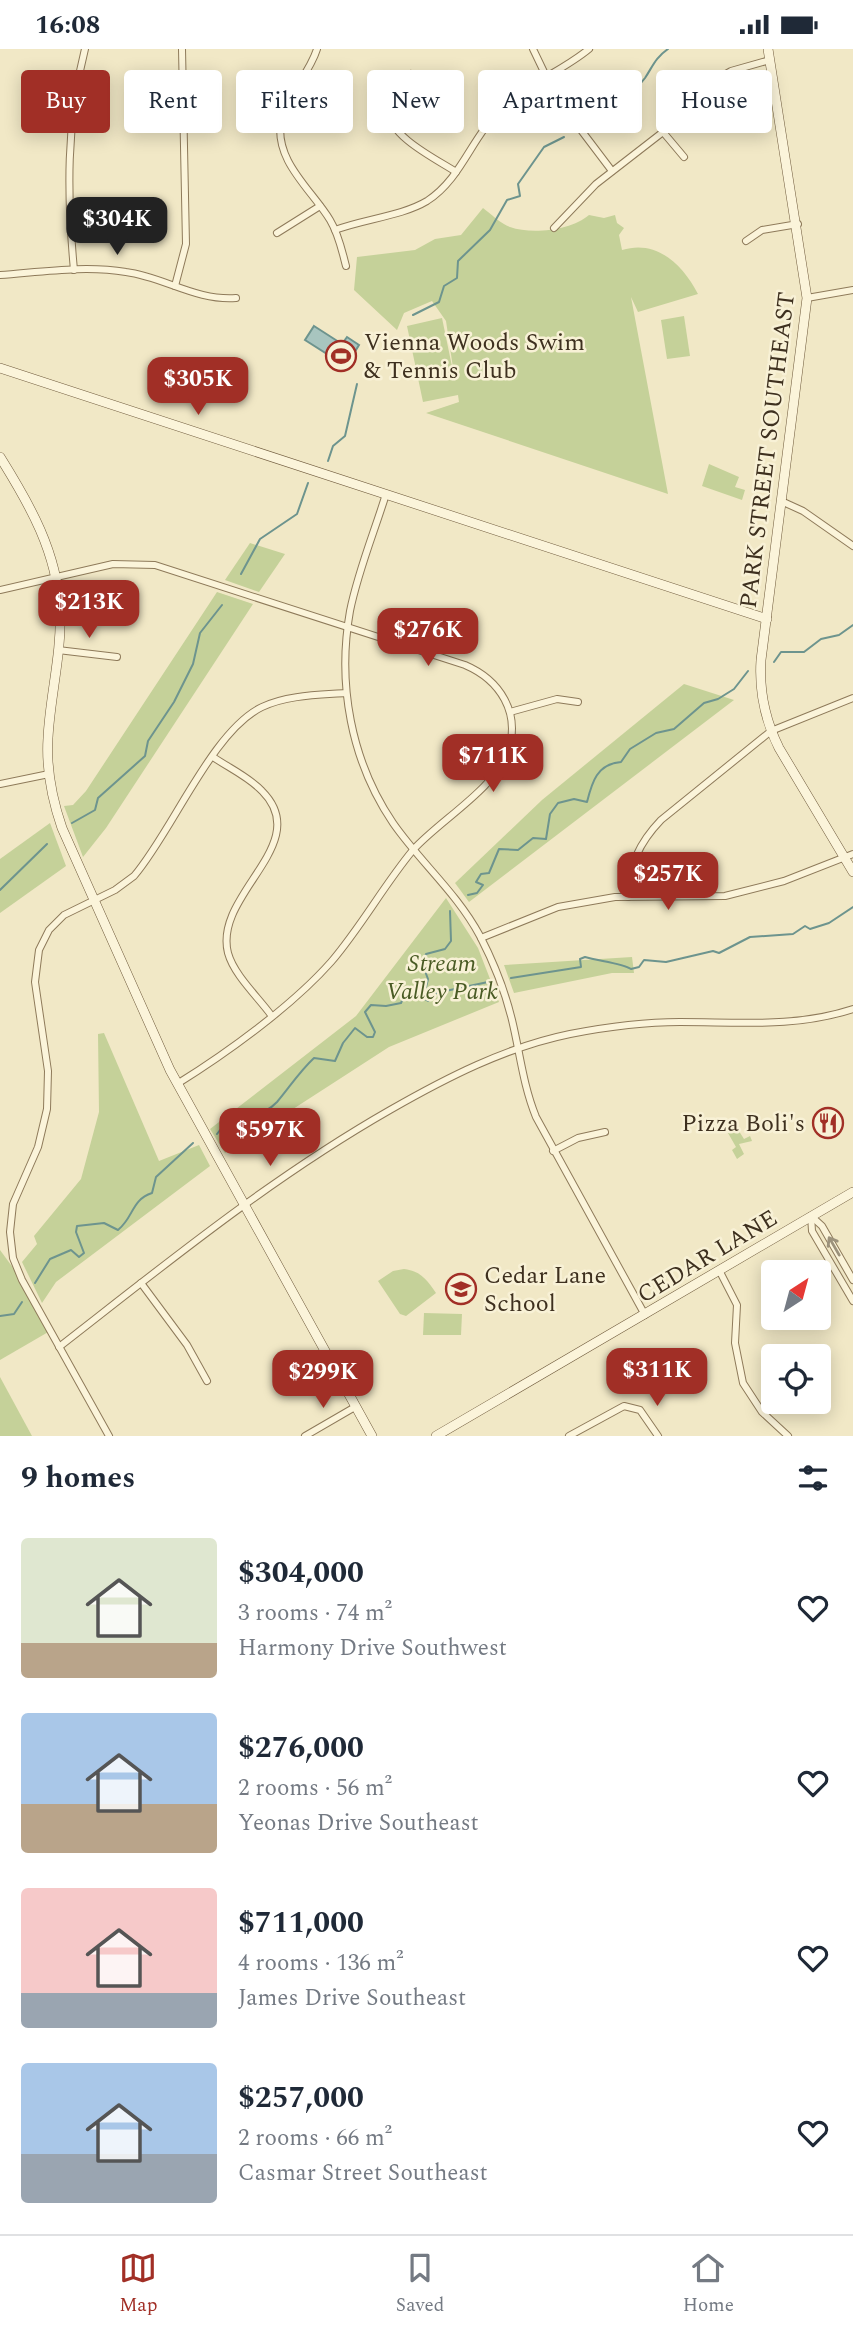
<!DOCTYPE html>
<html lang="en">
<head>
<meta charset="utf-8">
<style>
	:root { --surface:#fff; --page:#f2f2f3; --text:#1f2937; --muted:#747a83; --line:#e0e1e3; --accent:#a12f26 }
	body { margin:0; font-family:Spectral,serif; background:var(--page); color:var(--text); height:100vh; display:flex; flex-direction:column; font-size:26px; white-space:nowrap }
	* { box-sizing:border-box; margin:0 }
	p { font-size:23px; color:var(--muted) }
	.icon { flex:none; width:38px; height:38px; fill:none; stroke:currentColor; stroke-width:2; stroke-linecap:round; stroke-linejoin:round }
	.map { position:relative; height:1387px; overflow:hidden }
	.side { display:flex; flex-direction:column; background:var(--surface); flex:1 }
	.side>* { flex:none }
	.guide { position:absolute; left:21px; top:21px; width:812px; height:63px; display:flex; gap:14px }
	.needle { width:46px; rotate:36deg }
	.fabs { position:absolute; left:761px; top:1211px; display:grid; gap:14px }
	.fabs a { display:grid; place-items:center; width:70px; height:70px; border-radius:7px; background:var(--surface); box-shadow:0 4px 18px #0003; font-size:35px }
	.price { position:absolute; translate:-50% -60px; padding:0 16px; border-radius:14px; background:var(--accent); color:#fff; font-size:23px; line-height:46px; filter:drop-shadow(0 2px 4px #0008) }
	.price::after { content:''; position:absolute; left:50%; top:42px; width:21px; height:16px; margin-left:-10px; background:inherit; clip-path:polygon(0 0,100% 0,50% 100%) }
	.price.on { background:#222; color:#fff }
	ul { padding:0; list-style:none }
	li { display:flex; align-items:center; gap:21px; height:175px; padding:0 21px }
	li span { display:grid; place-items:center; flex:none; width:196px; height:140px; border-radius:7px; color:#555 }
	li>.icon { margin-inline-start:auto }
	span .icon { width:84px; height:84px; fill:#fffc; stroke-width:1 }
	li b { font-size:30px }
	h2 { display:flex; justify-content:space-between; align-items:center; height:84px; padding:0 21px; font-size:30px }
	.tag { padding:0 24px; border-radius:7px; background:var(--surface); box-shadow:0 4px 18px #0003; font-size:24px; line-height:63px }
	.tag.on { background:var(--accent); color:#fff }
	.status { display:flex; justify-content:space-between; align-items:center; height:49px; padding:0 35px; background:var(--surface); direction:ltr }
	.status svg { height:19px; fill:currentColor }
	.tab-bar { display:flex; justify-content:space-around; align-items:center; height:98px; border-top:2px solid var(--line); background:var(--surface); font-size:19px; color:var(--muted) }
	.tab-bar a { display:grid; justify-items:center; gap:4px }
	.tab-bar .on { color:var(--accent) }
	.map>svg:first-child { display:block }
	.green { fill:#c5d199 }
	.water { fill:#a8c5bf; stroke:#6d948e; stroke-width:2 }
	.lines { fill:none; stroke-linecap:round; stroke-linejoin:round }
	.stream { stroke:#6d948e; stroke-width:2 }
	.street-casing { stroke:#8e7a5a; stroke-width:8 }
	.secondary-casing { stroke:#705b3d; stroke-width:10 }
	.street { stroke:#fbf4da; stroke-width:6 }
	.secondary { stroke:#fbf4da; stroke-width:9 }
	.oneway { stroke:#9c927c }
	.labels { text-anchor:middle; stroke-width:5; stroke-linejoin:round; paint-order:stroke }
	.poi-label { font-size:24px; fill:#3e301f; stroke:#f8f1d6; text-anchor:start }
	.street-label { font-size:24px; fill:#3e301f; stroke:#f8f1d6 }
	.park-label { font-size:24px; font-style:italic; fill:#495b24; stroke:#f8f1d6 }
</style>
</head>
<body>
<div class="status"><b>16:08</b><svg viewBox="0 0 49 12"><path d="M0 12V9h3v3zM5 12V6h3v6zM10 12V3h3v9zM15 12V0h3v12zM26 1h20v11H26zM47 4h2v5h-2z"/></svg></div>
<div class="map">
<svg width="853" height="1387" viewBox="0 0 853 1387">
	<rect width="100%" height="100%" fill="#f1e8c6"/>
	<g class="green">
		<path d="M483,159C491,165 501,175 510,178C532,186 572,181 589,166L604,169L615,166L617,174L624,179L619,186L622,201C657,190 683,216 698,245L638,263L631,248L668,445L426,364L459,353L458,346L423,353L407,277L442,269L455,332L446,272L432,252L404,264L397,281L354,241L357,208L415,201L435,190L461,186Z"/>
		<polygon points="684,267 690,307 667,310 661,271"/>
		<polygon points="709,415 739,428 735,438 745,441 742,451 702,437"/>
		<polygon points="250,494 285,505 259,543 225,531"/>
		<polygon points="217,543 253,555 106,779 83,808 64,757 73,756 86,742"/>
		<polygon points="684,635 734,651 469,853 455,834 542,751"/>
		<polygon points="50,774 66,817 0,864 0,810"/>
		<polygon points="446,849 478,899 499,953 389,998 225,1104 210,1080 356,967"/>
		<polygon points="632,908 634,924 612,924 514,944 504,916"/>
		<polygon points="104,984 159,1112 199,1096 210,1117 56,1233 42,1254 22,1213 37,1195 34,1187 81,1130 99,1063 98,985"/>
		<polygon points="737,1079 744,1090 750,1087 752,1092 739,1095 744,1105 737,1110 732,1101 736,1098 728,1084"/>
		<polygon points="0,1201 22,1231 50,1282 0,1311"/>
		<path d="M404,1220C421,1222 427,1231 436,1244L406,1267L400,1265L378,1232L393,1222Z"/>
		<polygon points="424,1264 462,1265 461,1286 423,1286"/>
		<polygon points="0,1328 32,1387 0,1387"/>
	</g>
	<polygon class="water" points="314,277 342,295 347,288 359,296 346,317 305,291"/>
	<g class="lines">
		<g class="stream">
			<path d="M587,72C606,60 631,48 645,29C653,17 655,9 668,0"/>
			<polyline points="413,266 439,253 444,237 457,229 458,212 490,181 507,151 520,147 518,135 544,98 564,88"/>
			<polyline points="328,412 333,397 345,387 357,335"/>
			<polyline points="241,525 260,490 297,465 308,434"/>
			<polyline points="774,613 781,603 804,603 821,590 839,586 853,576"/>
			<polyline points="72,774 95,761 98,749 145,707 148,692 174,653 193,615 200,584 222,556"/>
			<polyline points="0,841 47,795"/>
			<path d="M468,846L477,844L483,836L476,833L481,825L489,824L499,800L518,801L533,789L546,790L550,765L558,754L574,750L587,753C592,733 597,715 621,713L630,700L656,684L674,680L704,654L718,650L734,640L748,622"/>
			<path d="M511,929L581,918L580,910L585,908C598,912 622,914 631,920L639,918L644,911L666,913L713,902L719,904L750,888L793,885L805,877L810,880L829,874L853,858"/>
			<polyline points="416,945 428,952 436,944 488,933"/>
			<path d="M217,1085L224,1076L234,1078C246,1065 263,1068 277,1053C289,1039 299,1023 314,1009L335,1012L343,994L355,979L367,988H373L375,983L365,963L371,956L386,957L401,954L405,945L426,938L428,930L422,914L426,905L445,900L451,892L450,862"/>
			<path d="M35,1234L50,1210L71,1201L79,1208L84,1204L76,1183L77,1177L104,1174L118,1181C134,1168 131,1151 152,1144L156,1128L193,1094"/>
			<polyline points="0,1267 14,1265 22,1253"/>
		</g>
		<g class="street-casing">
			<g id="street">
				<path d="M317,0C309,26 286,46 281,72C274,112 312,141 330,171C339,186 342,202 346,217"/>
				<polyline points="533,0 556,48 612,122"/>
				<path d="M411,25C404,36 391,50 390,63C388,87 438,111 456,123"/>
				<polyline points="663,83 684,108"/>
				<polyline points="554,179 596,135 663,83 710,34 731,22 770,11"/>
				<path d="M335,181C364,170 402,167 427,152C460,131 471,91 497,64C523,36 560,24 589,0"/>
				<polyline points="277,184 320,157"/>
				<polyline points="746,192 762,181 798,175"/>
				<path d="M74,221C67,147 66,73 85,0"/>
				<path d="M0,226C41,223 85,216 126,223C164,228 196,252 236,249"/>
				<polyline points="175,237 186,195 182,0"/>
				<polyline points="807,249 853,241"/>
				<path d="M386,445C374,484 358,522 350,562C337,635 351,712 393,774C420,813 457,844 480,887C494,914 505,942 512,971C520,1004 523,1036 536,1068L645,1266"/>
				<polyline points="781,452 803,462 853,497"/>
				<path d="M0,541L113,515L155,516L465,616C500,631 521,664 508,702C495,740 440,771 413,801C384,836 361,878 331,913C292,957 227,1004 177,1035"/>
				<polyline points="58,601 117,608"/>
				<polyline points="510,663 557,650 578,653"/>
				<path d="M213,708C229,719 249,728 262,742C315,795 213,845 228,904C234,926 258,948 271,966"/>
				<polyline points="0,735 49,725"/>
				<path d="M628,848C629,816 639,794 661,771L771,682L853,649"/>
				<polyline points="481,889 558,858 615,848 725,847 784,832 853,805"/>
				<polyline points="553,1102 578,1089 605,1083"/>
				<polyline points="811,1167 812,1182 853,1252"/>
				<polyline points="811,1167 822,1177 853,1231"/>
				<polyline points="719,1221 737,1256 735,1294 743,1334 762,1363 788,1387"/>
				<polyline points="141,1234 187,1296 207,1332"/>
				<path d="M59,1298C167,1214 271,1129 390,1061C446,1029 506,998 570,985C606,978 643,973 680,973C740,973 795,979 853,960"/>
				<path d="M109,1387L22,1231L13,1209L10,1183L13,1155L38,1098L47,1060L48,1022L35,933L39,901L49,881L64,866L115,841L134,827C172,783 212,682 262,658C287,646 319,646 346,644"/>
				<polyline points="305,1387 355,1358"/>
				<polyline points="569,1387 624,1357 640,1361 658,1387"/>
			</g>
		</g>
		<g class="secondary-casing">
			<g id="secondary">
				<path d="M768,0L807,249L761,611C759,641 765,671 779,699L853,823"/>
				<polyline points="0,319 767,570"/>
				<path d="M0,408C30,456 57,503 60,561C62,604 50,647 48,689C46,720 52,750 62,779L170,1021L372,1387"/>
				<polyline points="436,1387 853,1143"/>
			</g>
		</g>
		<use href="#street" class="street"/>
		<use href="#secondary" class="secondary"/>
	</g>
	<defs><path id="oneway-shaft" d="M-6 0H5M1.5-3L5.5 0L1.5 3" fill="none" stroke-width="1.6" stroke-linecap="round" stroke-linejoin="round" transform="scale(1.75)"/></defs>
	<use class="oneway" href="#oneway-shaft" transform="translate(834 1197) rotate(-120)"/>
	<defs>
		<g id="stadium-ring" transform="scale(1.575)"><circle r="9.5" fill="#f8f1d6" stroke="#a12f26" stroke-width="1.5"/><path d="M0-5a6.5 5 0 1 0 0 10a6.5 5 0 1 0 0-10ZM-3.5-1.8h7v3.6h-7Z" fill="#a12f26"/></g>
		<g id="restaurant-ring" transform="scale(1.575)"><circle r="9.5" fill="#f8f1d6" stroke="#a12f26" stroke-width="1.5"/><path d="M-5-6h1v4h1v-4h1v4h1v-4h1v5L-1.5 .5V6h-2V.5L-5-1ZM5-6V6H3V1.5H1.5Q1.5-4 5-6Z" fill="#a12f26"/></g>
		<g id="school-ring" transform="scale(1.575)"><circle r="9.5" fill="#f8f1d6" stroke="#a12f26" stroke-width="1.5"/><path d="M0-5L7-2L0 1L-7-2ZM-4 1L0 2.5L4 1V4Q0 6-4 4Z" fill="#a12f26"/></g>
	</defs>
	<g fill-rule="evenodd">
		<use href="#stadium-ring" x="341" y="307"/>
		<use href="#restaurant-ring" x="828" y="1074"/>
		<use href="#school-ring" x="461" y="1240"/>
	</g>
	<g class="labels">
		<g class="poi-label">
			<text x="364" y="301">Vienna Woods Swim<tspan x="364" dy="28">&amp; Tennis Club</tspan></text>
			<text x="805" y="1082" text-anchor="end">Pizza Boli's</text>
			<text x="484" y="1234">Cedar Lane<tspan x="484" dy="28">School</tspan></text>
		</g>
		<g class="street-label">
			<text transform="translate(767 401) rotate(-83)" y="8">PARK STREET SOUTHEAST</text>
			<text transform="translate(707 1207) rotate(-31)" y="8">CEDAR LANE</text>
		</g>
		<g class="park-label">
			<text x="442" y="922">Stream<tspan x="442" dy="28">Valley Park</tspan></text>
		</g>
	</g>
</svg>
<div class="fabs">
<a><svg class="needle" viewBox="-14 -14 28 28"><path d="M0-13l5 13h-10z" fill="#e53935"/><path d="M0 13l5-13h-10z" fill="#747a83"/></svg></a>
<a><svg class="icon" aria-label="locate" viewBox="0 0 24 24"><circle cx="12" cy="12" r="6"/><path d="M12 2v4M12 18v4M2 12h4M18 12h4"/></svg></a>
</div>
<b class="price on" style="left:117px;top:208px">$304K</b>
<b class="price" style="left:198px;top:368px">$305K</b>
<b class="price" style="left:89px;top:591px">$213K</b>
<b class="price" style="left:428px;top:619px">$276K</b>
<b class="price" style="left:493px;top:745px">$711K</b>
<b class="price" style="left:668px;top:863px">$257K</b>
<b class="price" style="left:270px;top:1119px">$597K</b>
<b class="price" style="left:657px;top:1359px">$311K</b>
<b class="price" style="left:323px;top:1361px">$299K</b>
<div class="guide">
<a class="tag on">Buy</a>
<a class="tag">Rent</a>
<a class="tag">Filters</a>
<a class="tag">New</a>
<a class="tag">Apartment</a>
<a class="tag">House</a>
</div>
</div>
<section class="side">
<h2>9 homes<svg class="icon" aria-label="filters" viewBox="0 0 24 24"><path d="M4 7h16M4 17h16"/><circle cx="9" cy="7" r="2"/><circle cx="15" cy="17" r="2"/></svg></h2>
<ul>
<li><span style="background:linear-gradient(#dfe7d0 75%,#b9a48a 0)"><svg class="icon" aria-label="home" viewBox="0 0 24 24"><path d="M3 11l9-7 9 7M6 9v11h12V9"/></svg></span><div><b>$304,000</b><p>3 rooms · 74 m²</p><p>Harmony Drive Southwest</p></div><svg class="icon" aria-label="heart" viewBox="0 0 24 24"><path d="M12 20l-8-8c-3-5 5-10 8-4 3-6 11-1 8 4z"/></svg></li>
<li><span style="background:linear-gradient(#a9c7e8 65%,#b9a48a 0)"><svg class="icon" aria-label="home" viewBox="0 0 24 24"><path d="M3 11l9-7 9 7M6 9v11h12V9"/></svg></span><div><b>$276,000</b><p>2 rooms · 56 m²</p><p>Yeonas Drive Southeast</p></div><svg class="icon" aria-label="heart" viewBox="0 0 24 24"><path d="M12 20l-8-8c-3-5 5-10 8-4 3-6 11-1 8 4z"/></svg></li>
<li><span style="background:linear-gradient(#f6c9c9 75%,#9aa5b1 0)"><svg class="icon" aria-label="home" viewBox="0 0 24 24"><path d="M3 11l9-7 9 7M6 9v11h12V9"/></svg></span><div><b>$711,000</b><p>4 rooms · 136 m²</p><p>James Drive Southeast</p></div><svg class="icon" aria-label="heart" viewBox="0 0 24 24"><path d="M12 20l-8-8c-3-5 5-10 8-4 3-6 11-1 8 4z"/></svg></li>
<li><span style="background:linear-gradient(#a9c7e8 65%,#9aa5b1 0)"><svg class="icon" aria-label="home" viewBox="0 0 24 24"><path d="M3 11l9-7 9 7M6 9v11h12V9"/></svg></span><div><b>$257,000</b><p>2 rooms · 66 m²</p><p>Casmar Street Southeast</p></div><svg class="icon" aria-label="heart" viewBox="0 0 24 24"><path d="M12 20l-8-8c-3-5 5-10 8-4 3-6 11-1 8 4z"/></svg></li>
</ul>
</section>
<nav class="tab-bar">
<a class="on"><svg class="icon" aria-label="map" viewBox="0 0 24 24"><path d="M3 6l6-2 6 2 6-2v14l-6 2-6-2-6 2zM9 4v14M15 6v14"/></svg>Map</a>
<a><svg class="icon" aria-label="saved" viewBox="0 0 24 24"><path d="M7 4h10v16l-5-4-5 4z"/></svg>Saved</a>
<a><svg class="icon" aria-label="home" viewBox="0 0 24 24"><path d="M3 11l9-7 9 7M6 9v11h12V9"/></svg>Home</a>
</nav>
</body>
</html>
